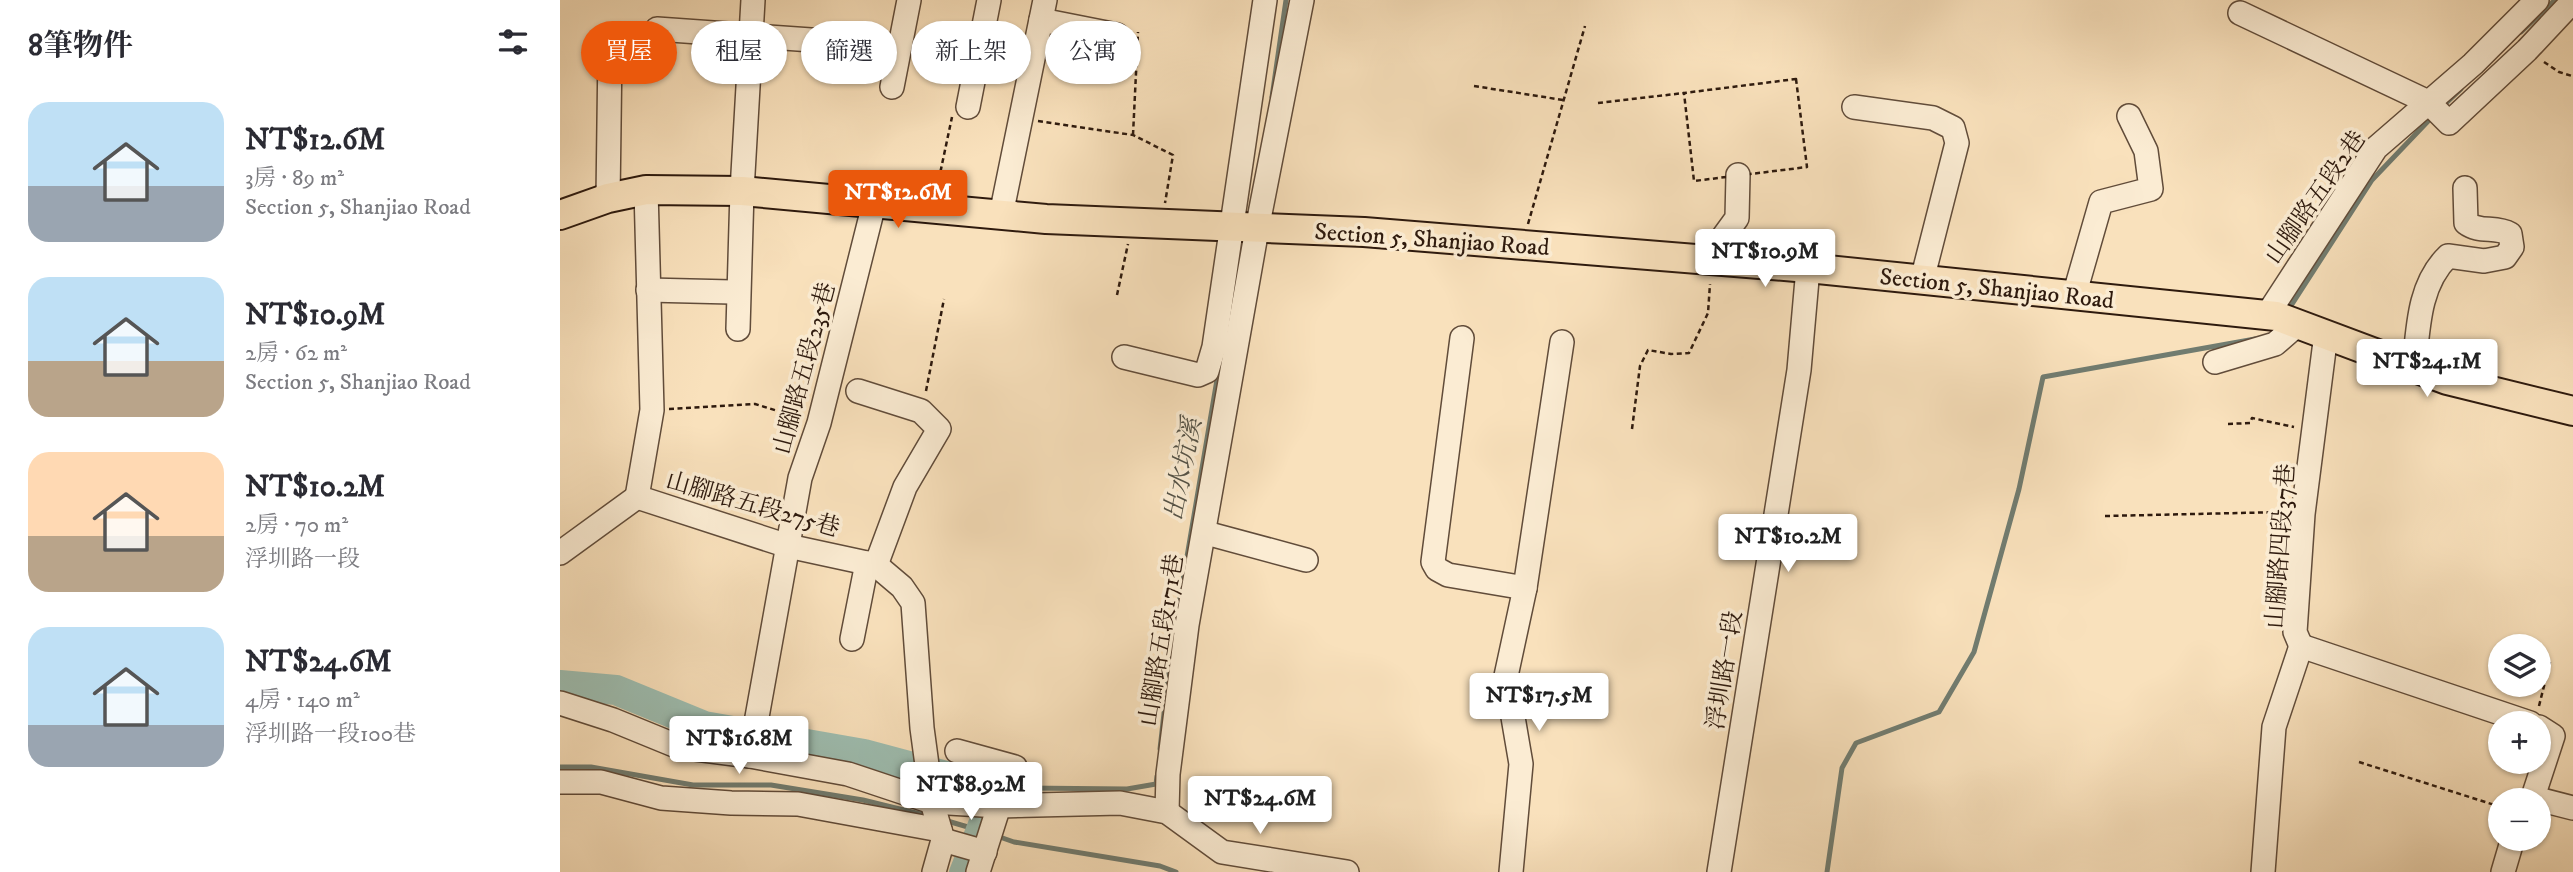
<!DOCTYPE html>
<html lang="zh-TW">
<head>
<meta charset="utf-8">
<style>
	:root { --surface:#fff; --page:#f7f7f7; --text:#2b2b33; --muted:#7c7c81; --accent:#ea580c }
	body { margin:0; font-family:"IM FELL DW Pica","Noto Serif TC",serif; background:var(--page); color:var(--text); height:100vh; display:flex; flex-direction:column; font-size:26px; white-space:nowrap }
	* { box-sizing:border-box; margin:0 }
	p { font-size:23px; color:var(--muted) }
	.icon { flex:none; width:38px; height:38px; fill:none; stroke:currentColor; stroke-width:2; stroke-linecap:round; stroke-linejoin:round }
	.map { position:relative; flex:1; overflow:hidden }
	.side { display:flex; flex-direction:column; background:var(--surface); width:560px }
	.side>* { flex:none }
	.hud { position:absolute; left:21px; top:21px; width:665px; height:63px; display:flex; gap:14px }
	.fabs { position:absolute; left:1928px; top:634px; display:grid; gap:14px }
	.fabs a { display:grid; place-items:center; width:63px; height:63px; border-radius:50%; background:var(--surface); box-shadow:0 2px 5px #0004; font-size:35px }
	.price { position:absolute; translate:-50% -60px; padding:0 16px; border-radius:7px; background:#fff; color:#222; font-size:23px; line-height:46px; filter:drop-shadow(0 2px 4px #0008) }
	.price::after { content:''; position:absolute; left:50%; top:42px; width:21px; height:16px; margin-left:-10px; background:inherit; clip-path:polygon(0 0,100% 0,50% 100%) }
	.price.selected { background:var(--accent); color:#fff }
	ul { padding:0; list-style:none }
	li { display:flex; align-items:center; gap:21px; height:175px; padding:0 28px }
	li span { display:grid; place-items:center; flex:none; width:196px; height:140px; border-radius:21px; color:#555 }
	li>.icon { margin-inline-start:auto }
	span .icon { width:84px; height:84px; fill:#fffc; stroke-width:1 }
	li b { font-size:30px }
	h2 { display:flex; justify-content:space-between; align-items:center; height:84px; padding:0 28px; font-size:30px }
	.chip { padding:0 24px; border-radius:32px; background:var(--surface); box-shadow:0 2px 5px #0004; font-size:24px; line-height:63px }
	.chip.selected { background:var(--accent); color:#fff }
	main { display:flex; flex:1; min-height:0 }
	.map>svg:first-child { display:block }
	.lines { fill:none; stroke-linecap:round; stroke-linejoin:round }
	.stream { stroke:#717c70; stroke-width:5 }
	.canal { stroke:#9ebeb1; stroke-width:18 }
	.river { stroke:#9ebeb1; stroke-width:30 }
	.minor-casing { stroke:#614c3a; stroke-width:26 }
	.major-casing { stroke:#2e1a0e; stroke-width:32 }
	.path { stroke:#2e1a0e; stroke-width:2.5; stroke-dasharray:5 3.5; stroke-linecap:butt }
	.minor { stroke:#fbecd3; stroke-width:23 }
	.major { stroke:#f9e1bc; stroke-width:28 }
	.labels { text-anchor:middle; stroke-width:7; stroke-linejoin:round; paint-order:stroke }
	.street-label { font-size:24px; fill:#2e1a0e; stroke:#fbecd3 }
	.water-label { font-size:26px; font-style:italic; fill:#555347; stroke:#fbecd3 }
</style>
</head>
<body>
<main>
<section class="side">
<h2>8筆物件<svg class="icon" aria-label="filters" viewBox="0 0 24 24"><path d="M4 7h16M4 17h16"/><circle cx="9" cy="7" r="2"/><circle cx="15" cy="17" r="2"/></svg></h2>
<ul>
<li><span style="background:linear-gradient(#bfe0f5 60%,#9aa5b1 0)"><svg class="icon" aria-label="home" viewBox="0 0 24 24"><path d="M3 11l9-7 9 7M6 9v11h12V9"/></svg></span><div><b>NT$12.6M</b><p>3房 · 89 m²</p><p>Section 5, Shanjiao Road</p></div></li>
<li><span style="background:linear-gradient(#bfe0f5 60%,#b9a48a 0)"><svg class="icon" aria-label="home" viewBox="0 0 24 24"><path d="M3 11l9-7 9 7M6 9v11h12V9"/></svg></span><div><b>NT$10.9M</b><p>2房 · 62 m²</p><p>Section 5, Shanjiao Road</p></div></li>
<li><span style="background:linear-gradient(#ffd9b3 60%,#b9a48a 0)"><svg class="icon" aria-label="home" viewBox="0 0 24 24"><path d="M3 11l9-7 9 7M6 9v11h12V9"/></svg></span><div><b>NT$10.2M</b><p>2房 · 70 m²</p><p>浮圳路一段</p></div></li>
<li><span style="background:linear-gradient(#bfe0f5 70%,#9aa5b1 0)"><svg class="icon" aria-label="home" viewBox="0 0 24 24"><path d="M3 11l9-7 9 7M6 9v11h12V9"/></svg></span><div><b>NT$24.6M</b><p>4房 · 140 m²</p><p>浮圳路一段100巷</p></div></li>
</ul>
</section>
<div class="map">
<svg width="2013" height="872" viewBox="0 0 2013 872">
	<rect width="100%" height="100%" fill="#f9e1bc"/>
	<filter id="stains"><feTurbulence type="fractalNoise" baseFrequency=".00286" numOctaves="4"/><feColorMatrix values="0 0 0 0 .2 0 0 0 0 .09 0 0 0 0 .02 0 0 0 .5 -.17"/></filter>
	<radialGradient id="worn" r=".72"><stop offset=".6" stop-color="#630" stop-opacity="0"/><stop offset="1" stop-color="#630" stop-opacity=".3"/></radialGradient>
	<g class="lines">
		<g class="stream">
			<polyline points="1961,32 1995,0"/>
			<polyline points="712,97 726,0"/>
			<polyline points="1883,106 1901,89"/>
			<polyline points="671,303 678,272"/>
			<polyline points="1727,312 1812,180 1873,116"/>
			<polyline points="600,749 611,651 659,368"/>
			<polyline points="0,767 31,767 133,785 211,785 303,800 368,816"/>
			<polyline points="431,788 454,788"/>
			<polyline points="464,788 567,789 596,784 597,776"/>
			<polyline points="384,820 425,832"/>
			<polyline points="434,835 454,842 600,866 616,872"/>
			<polyline points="1267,872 1282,768 1296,743 1379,712 1414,652 1459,489 1483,377 1695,339"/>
		</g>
		<polyline class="canal" points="398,872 431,788"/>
		<polyline class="river" points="0,685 56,690 144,726 304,754 431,788"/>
		<g class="minor-casing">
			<g id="minor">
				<polyline points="1680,13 1868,102 1889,123 1967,50 2013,1"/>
				<polyline points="481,20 557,35"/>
				<polyline points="97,29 294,43"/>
				<polyline points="332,87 349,0"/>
				<polyline points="408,107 429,0"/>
				<polyline points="1294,107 1373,118 1393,128 1397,143 1362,280"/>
				<polyline points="86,190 92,410 77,497 228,546 316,565 342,587 353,603 362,728 372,802 383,840 374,872"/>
				<polyline points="48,198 50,49"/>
				<polyline points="441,215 485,0"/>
				<polyline points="1152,260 1161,240 1177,218 1178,175"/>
				<polyline points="88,290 172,292"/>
				<polyline points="1514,296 1541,202 1591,189 1586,151 1569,116"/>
				<polyline points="1707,315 1816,148 1913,64 1977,0"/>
				<polyline points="178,329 182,191 193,0"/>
				<polyline points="902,338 873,562 877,569 888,575 965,588"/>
				<polyline points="564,357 638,375 647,371 654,347 705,0"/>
				<polyline points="1655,362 1715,344 1738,324"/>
				<path d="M1854,369C1858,330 1858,285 1888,256L1924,261L1945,257L1952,247L1950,234C1936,226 1919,233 1906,223L1905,188"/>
				<polyline points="298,391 361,411 379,429 345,487 316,565"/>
				<polyline points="646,533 746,560"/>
				<polyline points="0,553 77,497"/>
				<polyline points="292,639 307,563"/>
				<polyline points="1741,646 1735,632 1743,514 1766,334"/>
				<polyline points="1741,646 1970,723"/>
				<polyline points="0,703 53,720 119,747 190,756 288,774 372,802 439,806 560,803 607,812 662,852 787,872"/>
				<polyline points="397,751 455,767 461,805"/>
				<polyline points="190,756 240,478 259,423 314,204"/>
				<polyline points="0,782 41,782 101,798 171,803 238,804 380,830"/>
				<polyline points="1974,798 2013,808"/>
				<polyline points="1972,800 1993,736 1979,727"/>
				<polyline points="607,812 608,774 627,625 697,229 742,0"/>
				<polyline points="383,840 425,852"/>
				<polyline points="418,872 439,806"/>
				<polyline points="951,872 961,764 946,676 965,588 1002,342"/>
				<polyline points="1159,872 1239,370 1248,268"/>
				<polyline points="1703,872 1714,727 1741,646"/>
				<polyline points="1943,872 1953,838"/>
			</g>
		</g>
		<g class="major-casing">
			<polyline id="major" points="0,215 48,198 86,190 182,191 486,219 804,232 1248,268 1716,316 1887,380 2013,411"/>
		</g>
		<g class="path">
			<polyline points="1984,62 1999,72 2012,76"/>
			<polygon points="1236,79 1247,167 1134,181 1124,93"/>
			<polyline points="914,86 1003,100"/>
			<polyline points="1038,103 1124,93"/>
			<polyline points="478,121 573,135 613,155 605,203"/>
			<polyline points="573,135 578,32"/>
			<polyline points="377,188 392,117"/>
			<polyline points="968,224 1025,26"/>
			<polyline points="557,295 568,244"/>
			<polyline points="366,391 384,299"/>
			<polyline points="109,409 195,404 241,418"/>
			<polyline points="1668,424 1690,423 1692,418 1734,427"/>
			<polyline points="1072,429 1080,366 1088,350 1111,354 1129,353 1148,313 1150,284"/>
			<polyline points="1545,516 1724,512"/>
			<polyline points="1979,706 1990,662"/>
			<polyline points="1799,762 1941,807"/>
		</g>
		<use href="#minor" class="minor"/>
		<use href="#major" class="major"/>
	</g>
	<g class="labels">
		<g class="street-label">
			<text transform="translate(1755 197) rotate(-55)" y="8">山腳路五段2巷</text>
			<text transform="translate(872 239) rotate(4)" y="8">Section 5, Shanjiao Road</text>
			<text transform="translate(1437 288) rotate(6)" y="8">Section 5, Shanjiao Road</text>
			<text transform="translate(244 368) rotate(-75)" y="8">山腳路五段235巷</text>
			<text transform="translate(193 504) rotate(16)" y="8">山腳路五段275巷</text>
			<text transform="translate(1720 546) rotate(-86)" y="8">山腳路四段37巷</text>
			<text transform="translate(601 640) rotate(-81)" y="8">山腳路五段171巷</text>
			<text transform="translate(1164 670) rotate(-81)" y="8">浮圳路一段</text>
		</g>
		<g class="water-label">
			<text transform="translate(622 469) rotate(-79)" y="9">出水坑溪</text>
		</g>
	</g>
	<rect width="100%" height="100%" filter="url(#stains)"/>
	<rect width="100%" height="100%" fill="url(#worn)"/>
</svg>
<div class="fabs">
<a><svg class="icon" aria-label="layers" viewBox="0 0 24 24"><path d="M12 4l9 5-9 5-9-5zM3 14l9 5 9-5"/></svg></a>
<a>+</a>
<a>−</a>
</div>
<b class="price selected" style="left:338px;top:230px">NT$12.6M</b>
<b class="price" style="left:1205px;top:289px">NT$10.9M</b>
<b class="price" style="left:1867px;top:399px">NT$24.1M</b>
<b class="price" style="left:1228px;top:574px">NT$10.2M</b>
<b class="price" style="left:979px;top:733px">NT$17.5M</b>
<b class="price" style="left:179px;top:776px">NT$16.8M</b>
<b class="price" style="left:411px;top:822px">NT$8.92M</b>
<b class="price" style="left:700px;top:836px">NT$24.6M</b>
<div class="hud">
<a class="chip selected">買屋</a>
<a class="chip">租屋</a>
<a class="chip">篩選</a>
<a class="chip">新上架</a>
<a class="chip">公寓</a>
</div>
</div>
</main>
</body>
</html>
